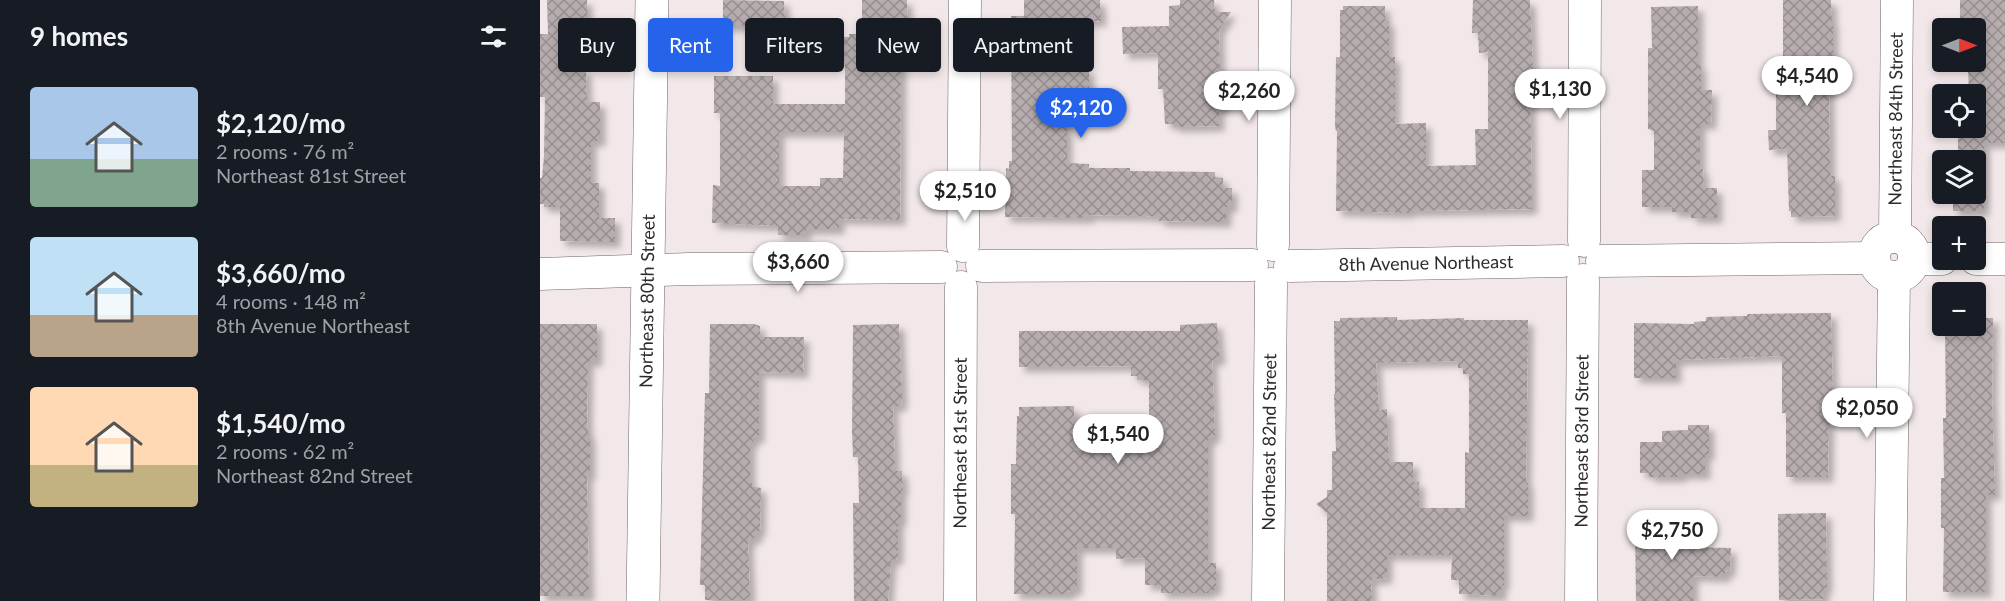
<!DOCTYPE html>
<html lang="en">
<head>
<meta charset="utf-8">
<style>
	:root { --surface:#171b24; --page:#242831; --text:#f1f3f6; --muted:#9ea1a6; --accent:#2563eb }
	body { margin:0; font-family:Lato,sans-serif; background:var(--page); color:var(--text); height:100vh; display:flex; flex-direction:column; font-size:22px; white-space:nowrap }
	* { box-sizing:border-box; margin:0 }
	p { font-size:20px; color:var(--muted) }
	.icon { flex:none; width:33px; height:33px; fill:none; stroke:currentColor; stroke-width:2; stroke-linecap:round; stroke-linejoin:round }
	.map { position:relative; flex:1; overflow:hidden }
	.sheet { display:flex; flex-direction:column; background:var(--surface); width:540px }
	.sheet>* { flex:none }
	.hud { position:absolute; left:18px; top:18px; width:570px; height:54px; display:flex; gap:12px }
	.needle { width:39px; rotate:90deg }
	.buttons { position:absolute; left:1392px; top:18px; display:grid; gap:12px }
	.buttons a { display:grid; place-items:center; width:54px; height:54px; border-radius:6px; background:var(--surface); box-shadow:0 3px 9px #0003; font-size:30px }
	.price { position:absolute; translate:-50% -51px; padding:0 14px; border-radius:21px; background:#fff; color:#222; font-size:20px; line-height:39px; filter:drop-shadow(0 2px 3px #0008) }
	.price::after { content:''; position:absolute; left:50%; top:36px; width:18px; height:14px; margin-left:-9px; background:inherit; clip-path:polygon(0 0,100% 0,50% 100%) }
	.price.selected { background:var(--accent); color:#fff }
	ul { padding:0; list-style:none }
	li { display:flex; align-items:center; gap:18px; height:150px; padding:0 30px }
	li span { display:grid; place-items:center; flex:none; width:168px; height:120px; border-radius:6px; color:#555 }
	li>.icon { margin-inline-start:auto }
	span .icon { width:72px; height:72px; fill:#fffc; stroke-width:1 }
	li b { font-size:26px }
	h2 { display:flex; justify-content:space-between; align-items:center; height:72px; padding:0 30px; font-size:26px }
	.tag { padding:0 21px; border-radius:6px; background:var(--surface); box-shadow:0 3px 9px #0003; font-size:21px; line-height:54px }
	.tag.selected { background:var(--accent); color:#fff }
	main { display:flex; flex:1; min-height:0 }
	.map>svg:first-child { display:block }
	.building { fill:url(#building-cross-hatch); fill-rule:evenodd; filter:url(#shadow) }
	.lines { fill:none; stroke-linecap:round; stroke-linejoin:round }
	.minor-casing { stroke:#6e6566; stroke-width:33 }
	.tertiary-casing { stroke:#6e6566; stroke-width:34 }
	.minor { stroke:#fff; stroke-width:32 }
	.tertiary { stroke:#fff; stroke-width:33 }
	.labels { text-anchor:middle; stroke-width:5; stroke-linejoin:round; paint-order:stroke }
	.street-label { font-size:18px; fill:#2f2b2b; stroke:#f3e8e9 }
</style>
</head>
<body>
<main>
<section class="sheet">
<h2>9 homes<svg class="icon" aria-label="filters" viewBox="0 0 24 24"><path d="M4 7h16M4 17h16"/><circle cx="9" cy="7" r="2"/><circle cx="15" cy="17" r="2"/></svg></h2>
<ul>
<li><span style="background:linear-gradient(#a9c7e8 60%,#7fa58c 0)"><svg class="icon" aria-label="home" viewBox="0 0 24 24"><path d="M3 11l9-7 9 7M6 9v11h12V9"/></svg></span><div><b>$2,120/mo</b><p>2 rooms · 76 m²</p><p>Northeast 81st Street</p></div></li>
<li><span style="background:linear-gradient(#bfe0f5 65%,#b9a48a 0)"><svg class="icon" aria-label="home" viewBox="0 0 24 24"><path d="M3 11l9-7 9 7M6 9v11h12V9"/></svg></span><div><b>$3,660/mo</b><p>4 rooms · 148 m²</p><p>8th Avenue Northeast</p></div></li>
<li><span style="background:linear-gradient(#ffd9b3 65%,#c2b280 0)"><svg class="icon" aria-label="home" viewBox="0 0 24 24"><path d="M3 11l9-7 9 7M6 9v11h12V9"/></svg></span><div><b>$1,540/mo</b><p>2 rooms · 62 m²</p><p>Northeast 82nd Street</p></div></li>
</ul>
</section>
<div class="map">
<svg width="1465" height="601" viewBox="0 0 1465 601">
	<defs>
		<pattern id="building-cross-hatch" width="8" height="8" patternUnits="userSpaceOnUse" patternTransform="scale(1.5)"><rect width="8" height="8" fill="#b7adae"/><path d="M0 0l8 8M0 8l8-8" fill="none" stroke="#958d8e"/></pattern>
		<filter id="shadow"><feDropShadow dx="5.5" dy="5.5" stdDeviation="3" flood-color="#0004"/></filter>
	</defs>
	<rect width="100%" height="100%" fill="#f3e8e9"/>
	<g class="building">
		<polygon points="7,0 47,0 47,24 30,24 31,70 46,70 47,102 60,102 60,141 51,141 51,183 59,183 59,218 75,218 75,242 20,241 20,207 4,207 4,204 0,204 0,178 2,178 4,156 5,97 0,97 0,34 8,34"/>
		<path d="M183,0L244,1L245,20H266V37H309V34H322V0H367L368,40H366V53H361L360,220L299,219V229H266V235H238V226L172,223L173,185L180,186V113H174V76H233V104H305V61H239V25L183,26ZM239,132H304L303,178H280V186H239Z"/>
		<polygon points="484,0 560,0 561,21 524,22 524,69 549,70 549,92 527,94 527,163 549,164 549,168 590,168 590,171 675,172 675,177 683,178 683,188 692,188 692,207 686,207 686,222 619,221 619,217 606,216 549,215 549,218 465,217 466,168 469,169 469,161 472,161 471,16 484,16"/>
		<polygon points="640,0 674,0 675,12 691,12 679,30 680,79 683,79 683,109 679,109 679,126 634,127 634,124 625,124 623,89 618,89 618,53 583,54 582,27 629,26 629,6 640,5"/>
		<polygon points="933,0 990,0 993,69 990,69 992,209 869,211 869,213 796,211 797,131 796,131 795,126 796,57 800,57 800,10 803,10 803,6 845,6 845,21 849,21 849,57 855,57 855,124 886,123 886,166 936,165 935,129 948,129 948,52 939,53 938,33 932,33"/>
		<polygon points="1243,0 1291,0 1292,22 1293,21 1293,75 1290,75 1289,83 1290,176 1295,176 1295,216 1251,217 1251,211 1249,211 1247,149 1229,150 1228,130 1236,130 1236,93 1243,93"/>
		<polygon points="1420,0 1465,0 1465,143 1444,143 1444,211 1413,211 1413,194 1436,194 1436,160 1413,160 1418,160 1418,128 1436,128 1436,94 1429,94 1428,69 1436,69 1436,28 1420,28"/>
		<polygon points="1158,6 1158,65 1161,65 1161,90 1172,90 1171,124 1160,124 1160,169 1163,169 1164,188 1177,188 1177,218 1151,218 1151,212 1132,212 1132,207 1102,207 1102,170 1114,170 1114,131 1108,129 1108,48 1112,48 1111,7"/>
		<polygon points="1291,313 1293,398 1289,401 1288,477 1246,477 1246,413 1242,413 1242,356 1136,360 1136,378 1094,378 1094,323 1154,324 1154,322 1166,321 1166,317 1207,316 1207,314"/>
		<path d="M857,317V320L924,318V320H988L986,483H988V516H964V585H961V596L919,594V580H911L912,555H847V578L831,580L832,601H787V513L776,504L787,497V490H792V451H796L794,394H795L794,321H800V318ZM918,361V368H923V374H929V453L925,452V508H879V482H873V462H849L847,409L839,410L836,363Z"/>
		<polygon points="1436,318 1453,318 1452,398 1455,495 1446,495 1446,592 1403,592 1404,528 1401,528 1401,478 1404,478 1403,418 1406,418 1405,326 1436,326"/>
		<polygon points="677,323 680,360 672,360 675,437 671,437 671,440 668,440 668,563 676,563 676,590 669,590 669,593 621,593 621,585 605,585 605,558 576,559 576,548 537,548 537,590 529,590 530,594 474,594 475,514 471,514 471,464 476,464 477,416 479,416 479,407 534,406 534,450 609,448 609,380 597,380 597,376 591,376 591,367 590,366 479,367 479,331 640,331 640,325"/>
		<polygon points="0,324 57,324 57,361 48,361 47,419 48,434 50,434 50,475 47,475 49,596 0,596"/>
		<polygon points="170,324 214,324 220,326 220,337 264,337 263,373 219,372 219,438 213,438 213,443 210,443 210,483 212,483 212,486 221,488 220,531 217,531 217,538 210,538 210,543 208,543 210,598 206,598 206,600 165,600 165,585 160,585 165,393 169,393"/>
		<polygon points="359,324 362,396 361,406 353,406 355,471 362,471 363,490 361,491 361,521 358,521 358,559 351,560 348,601 314,601 313,503 319,503 318,457 313,457 312,431 313,325"/>
		<polygon points="1148,425 1169,425 1169,455 1165,455 1165,474 1141,474 1141,477 1109,477 1109,473 1100,473 1100,442 1122,442 1122,431 1148,430"/>
		<polygon points="1286,513 1287,588 1284,588 1284,599 1239,600 1238,514"/>
		<polygon points="1138,515 1139,535 1147,535 1147,547 1191,548 1190,572 1185,571 1185,577 1153,576 1153,601 1096,601 1095,528 1099,528 1099,516"/>
	</g>
	<g class="lines">
		<g class="minor-casing">
			<g id="minor">
				<circle cx="1354" cy="257" r="20"/>
				<path id="s1" d="M1355,237L1357,0"/>
				<polyline points="1044,241 1045,0"/>
				<polyline points="733,245 735,0"/>
				<polyline points="423,246 425,0"/>
				<polyline points="1374,259 1402,259"/>
				<polyline points="1436,259 1465,259"/>
				<polyline points="1062,261 1333,258"/>
				<polyline points="442,266 712,265"/>
				<path id="s2" d="M750,266L1023,261"/>
				<polyline points="0,274 149,269 401,267"/>
				<path id="s3" d="M420,601L421,287"/>
				<path id="s4" d="M728,601L731,284"/>
				<path id="s5" d="M1041,601L1043,280"/>
				<polyline points="1350,601 1354,278"/>
			</g>
		</g>
		<g class="tertiary-casing">
			<g id="tertiary">
				<path id="s6" d="M103,601L112,0"/>
			</g>
		</g>
		<use href="#minor" class="minor"/>
		<use href="#tertiary" class="tertiary"/>
	</g>
	<g class="labels">
		<g class="street-label">
			<text dy="6" stroke="none"><textPath href="#s1" startOffset="118">Northeast 84th Street</textPath></text>
			<text dy="6" stroke="none"><textPath href="#s2" startOffset="136">8th Avenue Northeast</textPath></text>
			<text dy="6" stroke="none"><textPath href="#s6" startOffset="300">Northeast 80th Street</textPath></text>
			<text dy="6" stroke="none"><textPath href="#s5" startOffset="160">Northeast 83rd Street</textPath></text>
			<text dy="6" stroke="none"><textPath href="#s4" startOffset="159">Northeast 82nd Street</textPath></text>
			<text dy="6" stroke="none"><textPath href="#s3" startOffset="158">Northeast 81st Street</textPath></text>
		</g>
	</g>
</svg>
<div class="buttons">
<a><svg class="needle" viewBox="-14 -14 28 28"><path d="M0-13l5 13h-10z" fill="#e53935"/><path d="M0 13l5-13h-10z" fill="#9ea1a6"/></svg></a>
<a><svg class="icon" aria-label="locate" viewBox="0 0 24 24"><circle cx="12" cy="12" r="6"/><path d="M12 2v4M12 18v4M2 12h4M18 12h4"/></svg></a>
<a><svg class="icon" aria-label="layers" viewBox="0 0 24 24"><path d="M12 4l9 5-9 5-9-5zM3 14l9 5 9-5"/></svg></a>
<a>+</a>
<a>−</a>
</div>
<b class="price" style="left:1267px;top:107px">$4,540</b>
<b class="price" style="left:1020px;top:120px">$1,130</b>
<b class="price" style="left:709px;top:122px">$2,260</b>
<b class="price selected" style="left:541px;top:139px">$2,120</b>
<b class="price" style="left:425px;top:222px">$2,510</b>
<b class="price" style="left:258px;top:293px">$3,660</b>
<b class="price" style="left:1327px;top:439px">$2,050</b>
<b class="price" style="left:578px;top:465px">$1,540</b>
<b class="price" style="left:1132px;top:561px">$2,750</b>
<div class="hud">
<a class="tag">Buy</a>
<a class="tag selected">Rent</a>
<a class="tag">Filters</a>
<a class="tag">New</a>
<a class="tag">Apartment</a>
</div>
</div>
</main>
</body>
</html>
